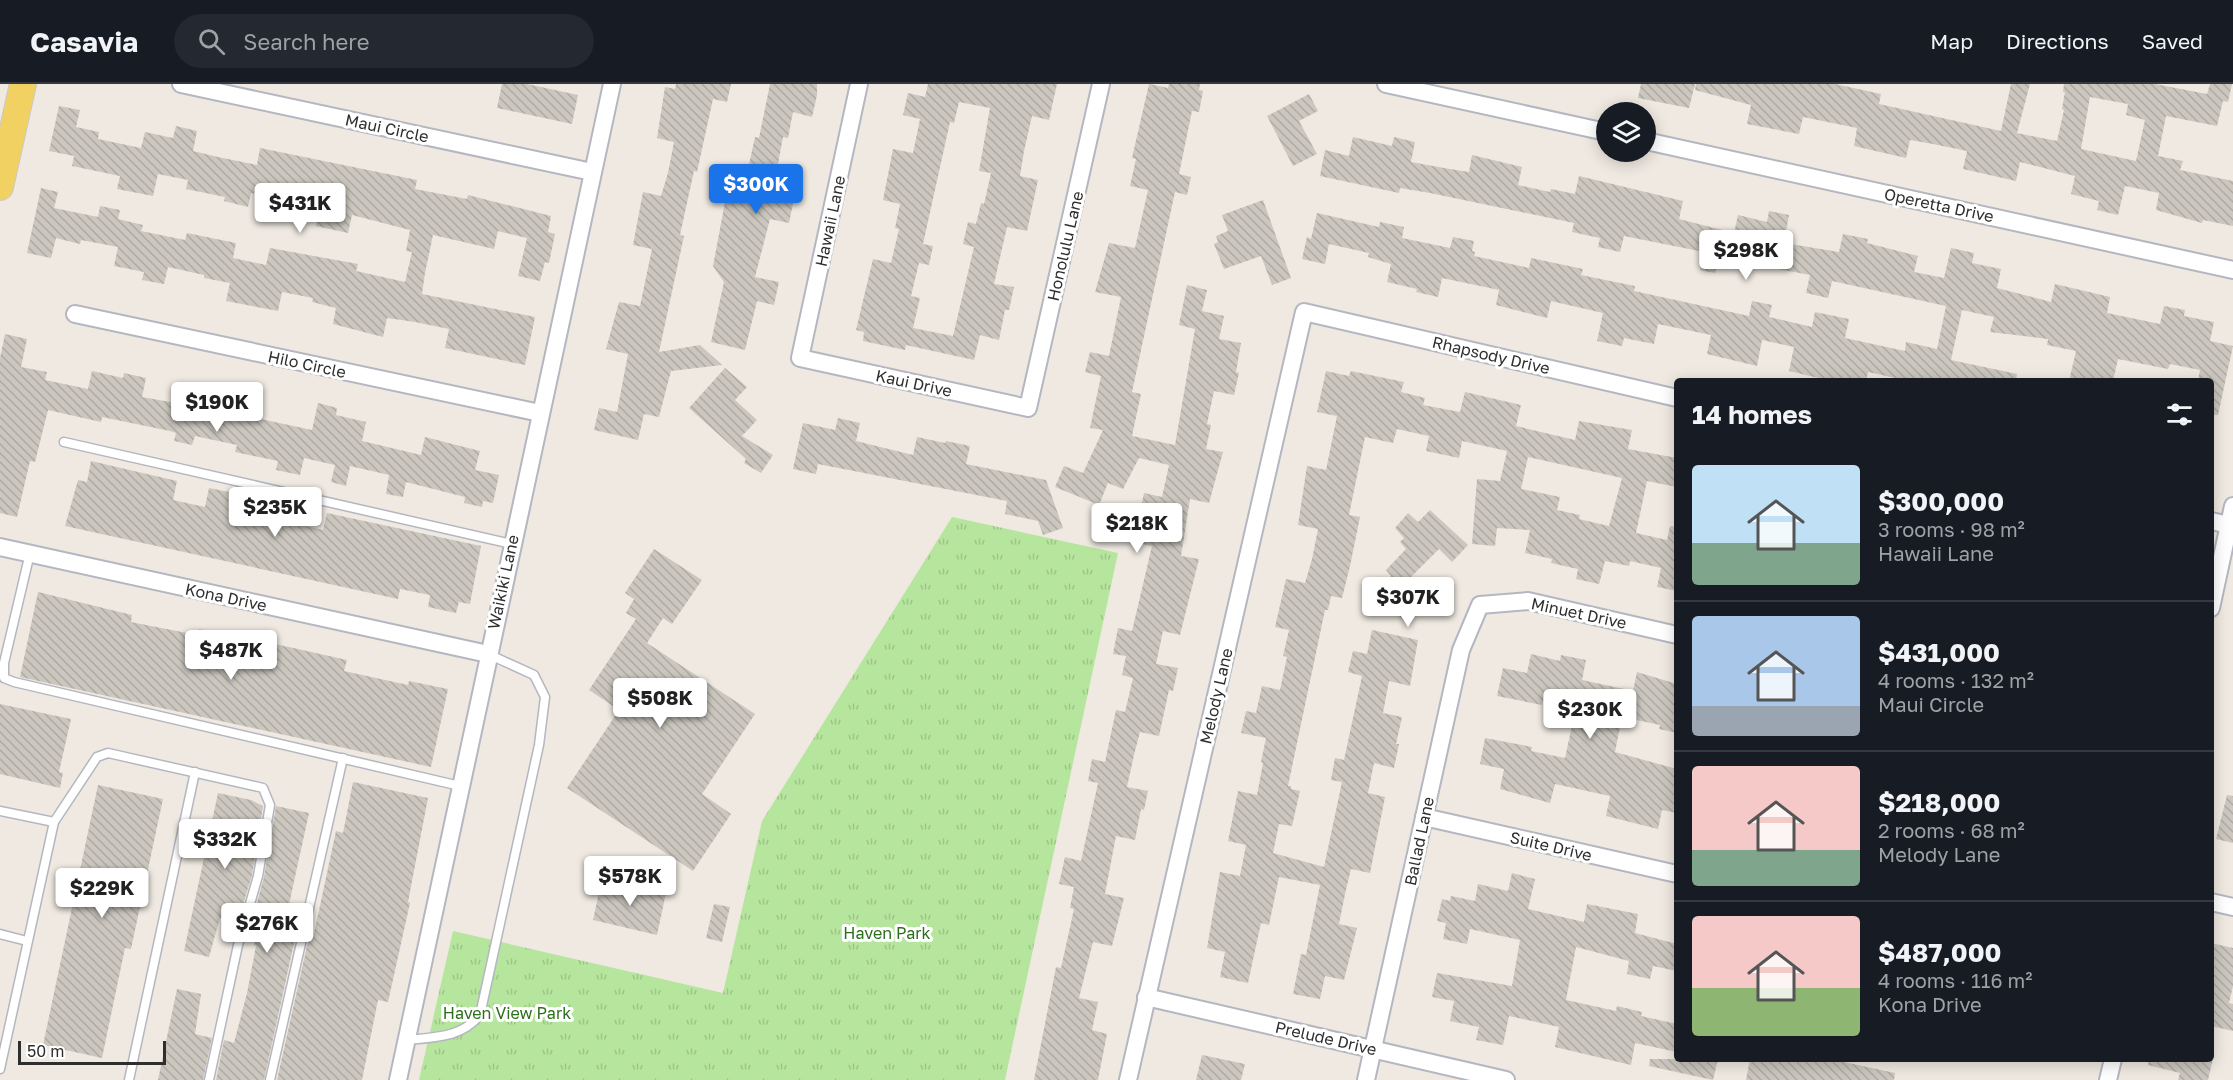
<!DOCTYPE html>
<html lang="en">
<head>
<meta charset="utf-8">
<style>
	:root { --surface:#171b24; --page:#242831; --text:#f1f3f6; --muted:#9ea1a6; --line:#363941; --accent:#1a73e8 }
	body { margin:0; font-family:"Golos Text",sans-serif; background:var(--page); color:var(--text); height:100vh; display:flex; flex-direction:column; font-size:22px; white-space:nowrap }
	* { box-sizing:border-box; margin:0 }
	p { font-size:20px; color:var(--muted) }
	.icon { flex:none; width:33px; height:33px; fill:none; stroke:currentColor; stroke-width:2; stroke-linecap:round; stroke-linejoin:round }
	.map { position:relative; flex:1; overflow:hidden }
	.side { position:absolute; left:1674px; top:294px; width:540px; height:684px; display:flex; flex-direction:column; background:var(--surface); border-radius:6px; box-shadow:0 3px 15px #0003 }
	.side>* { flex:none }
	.buttons { position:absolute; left:1596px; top:18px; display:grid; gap:12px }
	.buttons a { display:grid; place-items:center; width:60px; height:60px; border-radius:50%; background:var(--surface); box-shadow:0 3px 15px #0003; font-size:30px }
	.scale { position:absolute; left:18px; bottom:15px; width:148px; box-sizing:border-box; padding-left:6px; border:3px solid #2e2e2e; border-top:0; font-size:16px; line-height:21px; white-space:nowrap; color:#2e2e2e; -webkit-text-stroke:4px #fff; paint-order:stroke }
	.price { position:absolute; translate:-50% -51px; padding:0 14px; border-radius:6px; background:#fff; color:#222; font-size:20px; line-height:39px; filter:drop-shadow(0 2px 3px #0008) }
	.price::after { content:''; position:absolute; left:50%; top:36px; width:18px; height:14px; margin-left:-9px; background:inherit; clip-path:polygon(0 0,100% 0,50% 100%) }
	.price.on { background:var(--accent); color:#fff }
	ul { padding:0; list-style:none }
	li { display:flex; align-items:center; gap:18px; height:150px; padding:0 18px }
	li+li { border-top:2px solid var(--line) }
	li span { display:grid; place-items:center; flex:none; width:168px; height:120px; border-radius:6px; color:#555 }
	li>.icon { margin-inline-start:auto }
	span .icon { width:72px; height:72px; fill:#fffc; stroke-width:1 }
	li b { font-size:26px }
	h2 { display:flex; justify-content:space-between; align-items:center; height:72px; padding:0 18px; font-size:26px }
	header { display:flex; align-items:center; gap:36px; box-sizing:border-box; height:84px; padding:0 30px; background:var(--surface); border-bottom:2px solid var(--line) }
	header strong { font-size:28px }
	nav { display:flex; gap:33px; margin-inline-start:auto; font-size:21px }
	.search { width:420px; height:54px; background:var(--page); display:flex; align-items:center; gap:15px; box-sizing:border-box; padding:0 21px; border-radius:33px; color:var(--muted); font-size:22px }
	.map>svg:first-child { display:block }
	.grass { fill:url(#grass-tufts) }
	.building { fill:url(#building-back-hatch); fill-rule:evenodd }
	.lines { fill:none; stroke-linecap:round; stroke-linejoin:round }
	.lane-casing { stroke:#b4b7c1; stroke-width:11 }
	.street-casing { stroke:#b4b7c1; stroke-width:20 }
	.primary-casing { stroke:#c9c9c9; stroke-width:28 }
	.lane { stroke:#fff; stroke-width:8 }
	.street { stroke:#fff; stroke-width:16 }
	.primary { stroke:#f2d163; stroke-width:26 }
	.labels { text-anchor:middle; stroke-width:6; stroke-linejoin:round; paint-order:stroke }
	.street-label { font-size:16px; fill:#2e2e2e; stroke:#fff }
	.park-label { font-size:16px; fill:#2c6e1b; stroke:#fff }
</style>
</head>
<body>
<header>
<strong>Casavia</strong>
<div class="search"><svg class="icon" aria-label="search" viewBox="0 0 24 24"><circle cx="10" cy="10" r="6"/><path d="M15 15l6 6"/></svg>Search here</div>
<nav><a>Map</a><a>Directions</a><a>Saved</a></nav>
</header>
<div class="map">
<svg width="2233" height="996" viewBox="0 0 2233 996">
	<defs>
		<pattern id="grass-tufts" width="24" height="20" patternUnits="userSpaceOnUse" patternTransform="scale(1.5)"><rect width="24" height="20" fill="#b6e59e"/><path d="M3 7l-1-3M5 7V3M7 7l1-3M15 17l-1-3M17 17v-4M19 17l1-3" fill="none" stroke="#9dc588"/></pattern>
		<pattern id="building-back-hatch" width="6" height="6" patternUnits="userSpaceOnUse" patternTransform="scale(1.5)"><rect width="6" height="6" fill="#cbc7bf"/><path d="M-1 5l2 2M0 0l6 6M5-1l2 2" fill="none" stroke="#afaba4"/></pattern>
	</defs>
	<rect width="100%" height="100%" fill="#efe9e1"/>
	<polygon class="grass" points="952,433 1118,469 1005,996 419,996 453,847 723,909 762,737"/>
	<g class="building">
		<polygon points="502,0 527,0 578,11 572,40 497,24"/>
		<polygon points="676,0 731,0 727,18 713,15 697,88 694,87 680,151 684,152 659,268 700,261 722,281 671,287 659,333 644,330 638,356 594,346 599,324 617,328 628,270 606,265 619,218 640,222 652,165 633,161 643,108 661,112 668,89 674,58 657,54 665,3 675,5"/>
		<polygon points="770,0 817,0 817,11 812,33 793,28 788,54 783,53 777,85 797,89 792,115 794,115 789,139 770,135 755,193 779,198 774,221 757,217 745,266 711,258 724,198 713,182 732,81 748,85 755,53 759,54"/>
		<path d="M928,0H1057L1049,36L1032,32L1024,67L1020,92L1038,96L1027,147L1007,143L1001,169L994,200L1014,203L1009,226H1005L999,256L980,251L974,276L906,261L905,266L863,257L864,248L856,246L873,175L891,179L899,145L895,144L900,120L883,116L893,65L913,69L920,35L903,31L908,9L925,13ZM959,18L990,24L979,87L991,89L984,120L981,119L976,140L968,138L963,160L974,163L953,252L913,244L920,214L911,212L919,179L929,181L933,162L923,160L950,38L954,39Z"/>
		<polygon points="1149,0 1168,4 1169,0 1200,0 1199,6 1203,7 1199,28 1192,27 1179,90 1191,93 1187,111 1175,108 1132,308 1141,310 1132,352 1175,361 1195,245 1179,241 1187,201 1207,206 1202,227 1224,232 1219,255 1241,259 1236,288 1239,289 1234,311 1214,307 1207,340 1211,341 1206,365 1223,368 1209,419 1190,415 1181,472 1199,475 1180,551 1163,547 1156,580 1178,584 1173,607 1169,606 1159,652 1140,648 1134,671 1127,703 1148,707 1144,726 1141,725 1135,756 1116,752 1105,810 1124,814 1112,862 1093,858 1079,914 1098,918 1092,946 1107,950 1098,996 1034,996 1056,883 1061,884 1074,825 1070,824 1074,803 1059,800 1065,773 1081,777 1098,699 1088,697 1092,675 1105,678 1116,626 1125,628 1133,594 1122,591 1126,572 1113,570 1118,544 1132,547 1152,462 1134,458 1144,409 1162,413 1169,381 1139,374 1123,405 1108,399 1099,421 1055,403 1064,382 1083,389 1103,346 1090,344 1101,292 1085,288 1090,268 1109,272 1121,213 1095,208 1109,159 1135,164 1148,106 1130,102 1136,75 1132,74"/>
		<polygon points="1641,0 1695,0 1689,24 1638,14"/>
		<path d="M1696,0H1835L1881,10L1879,20L2001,47L2011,0H2030L2017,49L2057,57L2064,26L2062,25L2065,8H2063L2064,0H2155L2207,10L2210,0H2232L2228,18L2223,17L2217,42L2166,32L2158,72L2183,77L2180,86L2233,97V142L2203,136L2202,139L2156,126L2159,109L2125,102L2118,131L2097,126L2099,117L2071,110L2075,92L2020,78L2016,97L1963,85L1967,67L1933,60L1910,56L1906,74L1854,62L1857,44L1803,33L1799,50L1747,40L1751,21L1695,6ZM2090,13L2128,20L2126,31L2145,36L2136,77L2081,65Z"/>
		<polygon points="1309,10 1318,27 1299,37 1317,70 1293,82 1267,32"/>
		<polygon points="59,22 80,26 76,43 99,48 98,55 141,64 145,48 173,54 176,42 197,47 193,67 218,73 257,81 260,64 417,96 415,105 467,115 468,111 551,132 548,148 555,150 549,179 545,178 540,197 518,192 527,154 498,147 494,165 433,151 425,189 422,210 535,233 525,281 445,264 449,245 415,238 387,234 383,253 333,240 336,224 312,218 313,214 282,208 278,227 226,217 230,199 204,194 204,191 168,183 164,200 142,196 144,188 114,182 118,163 81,156 80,160 56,154 51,174 27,169 41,104 58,108 54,124 98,133 100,122 120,126 118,135 143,141 141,147 185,156 187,149 236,159 233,174 266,181 270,164 358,180 356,187 405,198 412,168 406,167 410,146 352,131 348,149 316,142 317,137 304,135 307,120 251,109 248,123 224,117 225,113 186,105 188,96 158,90 153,112 117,105 120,92 72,82 74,72 49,67"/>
		<polygon points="1353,53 1392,62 1394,53 1415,58 1411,78 1444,84 1469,88 1472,71 1522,83 1518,101 1550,108 1551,105 1575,110 1579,92 1683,117 1679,135 1734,149 1738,131 1767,138 1769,127 1789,131 1784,159 1839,168 1843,150 1868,155 1867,159 1918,172 1914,188 1944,194 1951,164 1974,169 1972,179 2001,185 1997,204 2051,218 2055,200 2110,213 2107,229 2160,240 2164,222 2185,226 2184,232 2214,238 2210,257 2233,262 2218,331 2211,331 2211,297 2198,297 2200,286 2170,280 2168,285 2118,275 2113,297 2069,297 2076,267 2047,261 2048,255 1990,248 1994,233 1962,226 1951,276 2017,290 2016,297 1909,297 1868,288 1866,297 1831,297 1789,287 1794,263 1762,256 1757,282 1707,270 1711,251 1658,240 1654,260 1624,254 1622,262 1597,257 1603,229 1551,217 1547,234 1496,221 1499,206 1442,194 1438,213 1416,208 1417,205 1387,198 1391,180 1368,173 1369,169 1329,160 1325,180 1302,175 1307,153 1311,155 1317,129 1379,143 1380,138 1404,143 1402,154 1450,164 1453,153 1474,157 1472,167 1475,168 1474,172 1529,184 1531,174 1583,185 1581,191 1635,202 1634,207 1749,232 1752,217 1772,221 1769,233 1812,243 1815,228 1849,235 1845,254 1905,267 1906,258 1937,265 1946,222 1832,197 1828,214 1806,209 1810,191 1726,175 1724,184 1717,182 1715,189 1700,186 1704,168 1624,152 1620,168 1598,163 1600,154 1572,148 1574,139 1430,109 1400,104 1399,109 1320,92 1325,66 1349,72"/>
		<polygon points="1263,116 1291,194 1272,201 1261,172 1224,185 1214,160 1218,158 1216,152 1228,147 1222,131"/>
		<polygon points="5,250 27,255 21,283 47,288 45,296 88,305 92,287 123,294 124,289 146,294 142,313 204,324 208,304 260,315 256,334 312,346 318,319 337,324 336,331 366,338 362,357 421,371 425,353 480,367 475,386 499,391 493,419 483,417 482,423 464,419 465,413 406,398 403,413 386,410 389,391 350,382 346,402 331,398 335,381 304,374 300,391 276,386 278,377 235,368 237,361 195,352 192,361 174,357 176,349 170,347 102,333 101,338 48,326 35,378 30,377 17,433 0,429 0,274"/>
		<polygon points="725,284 747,303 735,316 757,336 742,352 773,371 761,389 744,379 746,375 689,324"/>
		<path d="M1326,287L1349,292L1351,287L1404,298L1401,308L1425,314L1423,321L1460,328L1465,308L1521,321L1516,342L1575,356L1579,337L1632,346L1628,365L1677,374V403L1647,397L1636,449L1667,456L1670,442L1677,443V507L1657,503L1661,484L1630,477L1629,482L1605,477L1599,500L1576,495L1578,485L1551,479L1552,475L1525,469L1530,446L1497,444L1495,462L1472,460L1477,395L1500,397L1507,367L1462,357L1459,374L1426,367L1429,352L1397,345L1393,359L1365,353L1349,431L1360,433L1350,482L1342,514L1331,512L1328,526H1325L1288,702H1291V705L1300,707L1292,742L1279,740L1273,769L1324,783L1342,698L1331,696L1335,674L1344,676L1362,592L1348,588L1353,567L1367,570L1372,546L1418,556L1410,602L1389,597L1383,629L1402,633L1396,660H1399L1394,684L1374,679L1368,709L1385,713L1370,789L1351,785L1345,810L1339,840L1357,844L1344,896L1325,892L1320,915L1293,910L1301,870L1306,871L1320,801L1279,793L1269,841L1261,839L1248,899L1220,893L1225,868L1207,864L1220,788L1240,792L1246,761L1228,757L1238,707L1257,711L1263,679L1261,678L1266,654L1241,649L1246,627L1256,629L1262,602L1280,606L1287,573L1283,572L1289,546L1275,543L1286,495L1305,499L1312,475L1318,445L1298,441L1307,382L1326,386L1337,332L1317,328ZM1528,373L1622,394L1609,442L1579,435L1580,431L1557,426L1560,413L1521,405Z"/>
		<polygon points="838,334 860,339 856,357 913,371 917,353 945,359 946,357 970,362 966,380 1046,396 1063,444 1043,451 1038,437 1005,430 1007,417 818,380 816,390 793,385 803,339 835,346"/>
		<polygon points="91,377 177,397 173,416 205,423 209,404 296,421 292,439 323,446 327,429 481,462 470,520 459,518 456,529 428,523 430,511 400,505 398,515 65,442 78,396 87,398"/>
		<polygon points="1430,426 1468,461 1452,478 1439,465 1404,500 1424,518 1404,537 1374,507 1391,492 1386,486 1406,465 1400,458 1404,454 1395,444 1408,429 1418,438"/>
		<polygon points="654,465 702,496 672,540 663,534 647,559 755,630 702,710 731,730 693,787 567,704 619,626 589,606 636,535 626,529 634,515 625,509"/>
		<polygon points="38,508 132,531 131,538 197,551 199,545 289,563 347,576 344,587 408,601 409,597 448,605 431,683 20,593"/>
		<polygon points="1531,570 1560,577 1561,571 1586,576 1582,596 1633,607 1637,588 1677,600 1677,649 1659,645 1660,641 1622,633 1615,668 1677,685 1677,729 1662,726 1658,745 1606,732 1610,712 1555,700 1550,719 1500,705 1504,685 1480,680 1485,654 1532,663 1531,667 1565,674 1573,637 1570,636 1573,622 1543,616 1542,621 1497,612 1503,584 1527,589"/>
		<polygon points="0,620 71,635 59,688 63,689 60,704 0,690"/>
		<polygon points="353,698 428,714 408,818 410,819 388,918 378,916 362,996 277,996 309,853 313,854 336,747 343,749"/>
		<polygon points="98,701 163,715 131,865 125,864 102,974 43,961"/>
		<polygon points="218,709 251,716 263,722 252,791 238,837 220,834 209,873 184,867"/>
		<polygon points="2227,711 2233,712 2233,759 2216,755"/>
		<polygon points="276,722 309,729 283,848 296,850 264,996 216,996 224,956 234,959 247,909 256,862 254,861 257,842 251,840 264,793"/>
		<polygon points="1512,789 1535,795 1528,825 1584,838 1587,820 1638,830 1635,849 1677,860 1677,887 1653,882 1650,895 1627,890 1629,877 1576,863 1566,916 1616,927 1617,922 1642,928 1641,932 1677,940 1677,968 1635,959 1631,981 1555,963 1559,943 1509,932 1503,961 1476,956 1479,943 1450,937 1454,917 1432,913 1437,889 1512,902 1520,856 1470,845 1467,860 1443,855 1446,839 1437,837 1442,815 1450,817 1451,812 1475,817 1478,800 1508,807"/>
		<polygon points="602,794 666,809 657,851 593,836"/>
		<polygon points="714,820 730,823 722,858 706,854"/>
		<polygon points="2211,859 2233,864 2233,902 2229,919 2233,920 2233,947 2211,942"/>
		<polygon points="177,905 201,910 195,950 212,954 203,996 158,996"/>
		<polygon points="1202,971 1245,980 1241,996 1196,996"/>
		<polygon points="1650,975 1718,975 1713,996 1649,982"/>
		<polygon points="1750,975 1830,975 1895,989 1894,996 1746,996"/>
		<polygon points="2149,975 2213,975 2208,996 2178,996 2180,989 2148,981"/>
	</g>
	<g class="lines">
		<g class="lane-casing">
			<g id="lane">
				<polyline points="64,358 512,460"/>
				<polyline points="30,469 4,579 4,594 14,598 460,702"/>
				<polyline points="0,727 54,738"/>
				<polyline points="0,850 27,857"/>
				<path d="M407,956C435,953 461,954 480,931L539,661L545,613L534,591L488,570"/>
				<polyline points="0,985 54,738 97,673 108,669 263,704 270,721 258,792 238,861 209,996"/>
				<polyline points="129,996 195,688"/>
				<polyline points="270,996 343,674"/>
			</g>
		</g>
		<g class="street-casing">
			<g id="street">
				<polyline points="181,0 592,88"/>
				<polyline points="859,0 800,274 1028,324 1101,0"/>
				<polyline points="1386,0 1606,48"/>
				<polyline points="1646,57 2233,186"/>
				<polyline points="75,230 540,329"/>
				<polyline points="2211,437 2229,441"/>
				<polyline points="0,463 488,570"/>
				<polyline points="2211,524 2233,422"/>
				<polyline points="1424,733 1677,790"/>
				<polyline points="2211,818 2233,823"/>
				<polyline points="1146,913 1506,996"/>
				<polyline points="398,996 612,0"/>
				<polyline points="1128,996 1304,228 1677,314"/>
				<polyline points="1366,996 1461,566 1480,521 1528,517 1677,551"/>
				<polyline points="2108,996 2113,975"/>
			</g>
		</g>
		<g class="primary-casing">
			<polyline id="primary" points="0,103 23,0"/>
		</g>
		<use href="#lane" class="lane"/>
		<use href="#street" class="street"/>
		<use href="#primary" class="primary"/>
	</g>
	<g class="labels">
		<g class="street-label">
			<text transform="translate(387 44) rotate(12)" y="6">Maui Circle</text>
			<text transform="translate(1939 121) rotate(12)" y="6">Operetta Drive</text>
			<text transform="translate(830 137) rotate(-78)" y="6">Hawaii Lane</text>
			<text transform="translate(1065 162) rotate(-77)" y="6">Honolulu Lane</text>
			<text transform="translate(1491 271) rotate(13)" y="6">Rhapsody Drive</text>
			<text transform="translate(307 280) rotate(12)" y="6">Hilo Circle</text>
			<text transform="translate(914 299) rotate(12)" y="6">Kaui Drive</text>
			<text transform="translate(503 498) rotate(-78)" y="6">Waikiki Lane</text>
			<text transform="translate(226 513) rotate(12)" y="6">Kona Drive</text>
			<text transform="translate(1579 529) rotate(12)" y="6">Minuet Drive</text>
			<text transform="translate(1216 612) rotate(-77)" y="6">Melody Lane</text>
			<text transform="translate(1419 757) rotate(-78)" y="6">Ballad Lane</text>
			<text transform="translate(1551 762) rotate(13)" y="6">Suite Drive</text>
			<text transform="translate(1326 954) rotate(13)" y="6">Prelude Drive</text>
		</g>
		<g class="park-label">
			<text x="887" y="855">Haven Park</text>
			<text x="507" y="935">Haven View Park</text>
		</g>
	</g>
</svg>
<div class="buttons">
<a><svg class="icon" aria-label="layers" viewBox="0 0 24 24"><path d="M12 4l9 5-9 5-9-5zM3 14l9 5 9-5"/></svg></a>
</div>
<div class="scale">50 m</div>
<b class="price on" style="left:756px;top:131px">$300K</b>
<b class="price" style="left:300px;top:150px">$431K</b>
<b class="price" style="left:1746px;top:197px">$298K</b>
<b class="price" style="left:217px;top:349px">$190K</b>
<b class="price" style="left:275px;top:454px">$235K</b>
<b class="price" style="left:1137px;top:470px">$218K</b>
<b class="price" style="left:1408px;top:544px">$307K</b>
<b class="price" style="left:231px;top:597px">$487K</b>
<b class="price" style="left:660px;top:645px">$508K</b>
<b class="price" style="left:1590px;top:656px">$230K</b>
<b class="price" style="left:225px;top:786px">$332K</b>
<b class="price" style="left:630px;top:823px">$578K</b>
<b class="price" style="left:102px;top:835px">$229K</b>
<b class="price" style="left:267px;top:870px">$276K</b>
<section class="side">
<h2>14 homes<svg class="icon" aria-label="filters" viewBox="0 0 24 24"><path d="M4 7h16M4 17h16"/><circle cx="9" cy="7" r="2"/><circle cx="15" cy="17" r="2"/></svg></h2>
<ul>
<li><span style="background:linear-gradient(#bfe0f5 65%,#7fa58c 0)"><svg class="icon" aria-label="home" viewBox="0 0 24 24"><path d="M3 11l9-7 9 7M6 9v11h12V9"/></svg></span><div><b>$300,000</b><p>3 rooms · 98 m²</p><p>Hawaii Lane</p></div></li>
<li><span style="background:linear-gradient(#a9c7e8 75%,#9aa5b1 0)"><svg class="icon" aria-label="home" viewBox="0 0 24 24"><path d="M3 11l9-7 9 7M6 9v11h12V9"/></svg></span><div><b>$431,000</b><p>4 rooms · 132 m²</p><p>Maui Circle</p></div></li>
<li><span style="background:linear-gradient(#f6c9c9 70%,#7fa58c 0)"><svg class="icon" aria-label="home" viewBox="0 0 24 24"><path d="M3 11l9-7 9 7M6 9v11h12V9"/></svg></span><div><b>$218,000</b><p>2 rooms · 68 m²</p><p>Melody Lane</p></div></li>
<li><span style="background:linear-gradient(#f6c9c9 60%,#8fb573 0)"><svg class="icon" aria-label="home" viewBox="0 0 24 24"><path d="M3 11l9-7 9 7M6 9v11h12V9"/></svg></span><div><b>$487,000</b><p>4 rooms · 116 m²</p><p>Kona Drive</p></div></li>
</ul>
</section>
</div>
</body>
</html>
